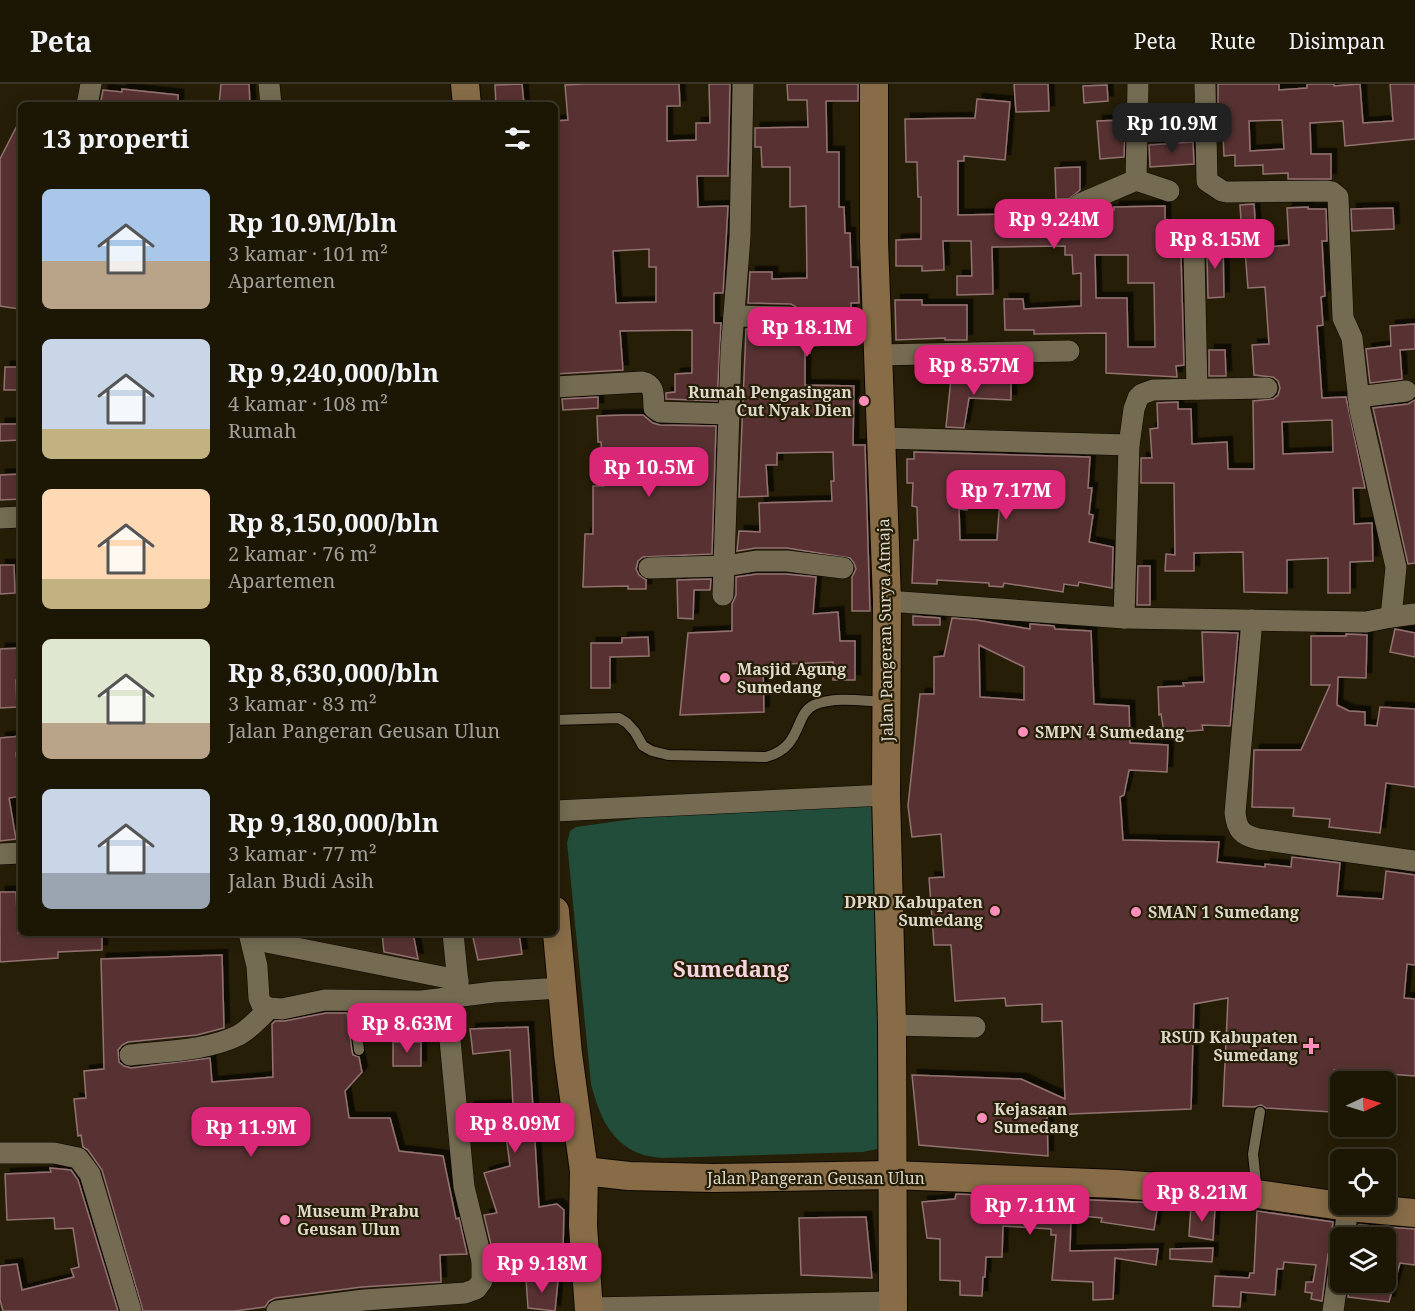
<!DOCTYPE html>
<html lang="id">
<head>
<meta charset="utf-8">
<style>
	:root { --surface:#1c1605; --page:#292313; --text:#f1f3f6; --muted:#a09f9a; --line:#3a3527; --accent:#db2777 }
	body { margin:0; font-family:"Noto Serif",serif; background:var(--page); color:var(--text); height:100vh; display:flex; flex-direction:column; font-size:22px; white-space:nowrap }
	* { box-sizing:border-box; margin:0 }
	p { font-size:20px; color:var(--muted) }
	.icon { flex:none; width:33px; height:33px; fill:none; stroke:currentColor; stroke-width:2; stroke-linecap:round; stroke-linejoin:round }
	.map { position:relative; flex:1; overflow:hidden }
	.details { position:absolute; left:18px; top:18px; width:540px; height:834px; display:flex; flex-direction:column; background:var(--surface); border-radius:9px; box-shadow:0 3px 15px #0003,0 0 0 2px var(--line) }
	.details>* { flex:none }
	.needle { width:39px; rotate:86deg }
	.controls { position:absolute; left:1330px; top:987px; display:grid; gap:12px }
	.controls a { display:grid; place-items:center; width:66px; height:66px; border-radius:9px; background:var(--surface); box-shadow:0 3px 15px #0003,0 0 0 2px var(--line); font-size:30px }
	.price { position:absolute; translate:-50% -51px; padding:0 14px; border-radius:12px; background:var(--accent); color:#fff; font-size:20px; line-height:39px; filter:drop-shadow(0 2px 3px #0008) }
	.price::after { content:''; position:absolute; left:50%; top:36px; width:18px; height:14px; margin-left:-9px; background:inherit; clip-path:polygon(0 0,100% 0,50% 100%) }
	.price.selected { background:#222; color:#fff }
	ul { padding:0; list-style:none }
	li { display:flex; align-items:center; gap:18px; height:150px; padding:0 24px }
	li span { display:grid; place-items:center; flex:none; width:168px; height:120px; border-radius:9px; color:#555 }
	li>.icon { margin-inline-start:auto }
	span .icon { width:72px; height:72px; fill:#fffc; stroke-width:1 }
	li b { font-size:26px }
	h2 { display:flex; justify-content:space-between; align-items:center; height:72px; padding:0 24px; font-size:26px }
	header { display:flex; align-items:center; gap:36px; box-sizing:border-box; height:84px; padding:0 30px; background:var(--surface); border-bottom:2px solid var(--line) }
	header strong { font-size:28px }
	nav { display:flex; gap:33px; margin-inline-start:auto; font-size:21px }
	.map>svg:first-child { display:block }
	.green { fill:#224d3a }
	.building { fill:#593130; stroke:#927372; stroke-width:1.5; fill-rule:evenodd; filter:url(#shadow) }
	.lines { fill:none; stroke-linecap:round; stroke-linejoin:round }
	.lane-casing { stroke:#0f0800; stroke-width:12 }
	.street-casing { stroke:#0f0800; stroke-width:22 }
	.secondary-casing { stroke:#0f0800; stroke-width:30 }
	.lane { stroke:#746b52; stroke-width:10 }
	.street { stroke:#746b52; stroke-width:21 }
	.secondary { stroke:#876c47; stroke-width:28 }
	.poi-dot { fill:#ff8eba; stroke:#261e07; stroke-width:2 }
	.labels { text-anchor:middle; stroke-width:4.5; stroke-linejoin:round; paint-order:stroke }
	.poi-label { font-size:16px; font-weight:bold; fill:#ded9cb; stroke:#261e07; text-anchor:start }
	.street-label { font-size:16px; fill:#ded9cb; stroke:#261e07 }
	.district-label { font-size:22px; font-weight:bold; fill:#f6d5e0; stroke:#261e07 }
</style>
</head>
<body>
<header>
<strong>Peta</strong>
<nav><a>Peta</a><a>Rute</a><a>Disimpan</a></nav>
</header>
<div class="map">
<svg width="1415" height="1227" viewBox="0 0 1415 1227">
	<defs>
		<filter id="shadow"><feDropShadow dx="5.5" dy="-5.5" stdDeviation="0" flood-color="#0009"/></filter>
	</defs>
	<rect width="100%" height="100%" fill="#261e07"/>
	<path class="green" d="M884,713L885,1060L877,1065L863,1068L662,1074C654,1073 645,1072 638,1069C608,1056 599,1029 591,1000L567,759L570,747L576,743L731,721Z"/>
	<g class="building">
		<polygon points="221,0 249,0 250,21 219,21"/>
		<polygon points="522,0 524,21 496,21 495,1"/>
		<path d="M583,0H679L680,22H667V57L696,56V39H710L709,0H730L728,92H697L698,123L728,122L723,209H714V239H721L717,317L666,315V309L675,308V290L692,289V246L620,247L623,286L555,290V37L568,36L565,1ZM649,165V183H656V218L616,219L613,167Z"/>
		<polygon points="787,0 858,0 858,17 826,17 827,68 839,68 839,123 844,123 845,149 850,149 851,183 858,183 859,219 851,219 852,255 825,256 825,261 810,262 810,269 805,269 805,301 854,302 853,361 865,361 870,527 852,527 852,493 856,485 854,479 850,474 787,464 756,464 737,467 739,447 760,448 759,419 832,417 831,397 834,397 833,368 777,369 777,381 766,381 768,412 739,413 746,245 790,246 797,244 803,234 801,226 791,220 748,219 750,188 772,188 772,195 807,194 806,122 790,123 790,83 762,83 761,63 755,63 755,44 808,43 807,16 788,16"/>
		<polygon points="1014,0 1048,0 1049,27 1016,28"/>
		<path d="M1218,0H1279V6L1307,4V0H1334V2L1360,0L1363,39L1393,37L1390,0H1415V55L1345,62L1343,37L1310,39L1311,70H1331V95H1288V89L1263,90V81L1235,82V71L1224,72L1222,32H1218ZM1282,36L1284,65L1250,67L1249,37Z"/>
		<polygon points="1107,1 1108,17 1084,19 1083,2"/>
		<polygon points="122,5 178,11 178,21 100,21 103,6 122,8"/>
		<path d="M977,15L1010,18L1005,76L964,72V77H958V131L1016,130V125H1045L1046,149L1077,148V132H1084L1097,127L1114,126V123L1165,122V144H1182L1183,163H1185L1181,171L1184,281L1176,282L1177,293L1106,289V249L1034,250V246H1005L1004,215H1023L1024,225L1081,222V189L1073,190L1072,171H1065V162L992,163L993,210L957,211V192H972L971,157H943L944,186L922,187V182H896V156L921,155V113H918L917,78H906L905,35L975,34ZM1095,171H1128V199H1154L1155,263H1128L1127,214H1096Z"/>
		<polygon points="21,34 21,211 19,225 0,222 0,75"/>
		<polygon points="1125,36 1124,73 1100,75 1097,37"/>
		<polygon points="1193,58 1194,80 1150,83 1149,61"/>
		<polygon points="1080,83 1080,106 1069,115 1056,115 1055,84"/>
		<path d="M1254,120L1257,164L1289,161L1287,124L1308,123V125H1326L1327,157H1322L1325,212L1321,213L1323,241L1317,242L1322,314L1346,313L1365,404H1353L1354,440L1372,439L1373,477L1350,478V509H1328V474L1287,476V509L1244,508L1243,468L1194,469V487H1165L1166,470L1175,471L1174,399H1141V374H1152L1150,345L1158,344L1157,319L1178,318V325H1191L1192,360L1227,358L1228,385H1254L1253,317L1273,315L1278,311L1280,304L1278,297L1273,293L1254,291L1252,261L1269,260L1265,203L1248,204L1245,167H1243L1240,121ZM1332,336L1333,368L1283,370L1282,338Z"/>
		<polygon points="1393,124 1394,145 1352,147 1351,125"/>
		<polygon points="1223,160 1224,213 1208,214 1207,171 1202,162"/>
		<polygon points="895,216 922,216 922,221 967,221 967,256 945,256 945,254 896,256"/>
		<polygon points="1415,240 1415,265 1400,266 1402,295 1370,299 1366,265 1391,262 1390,242"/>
		<polygon points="1209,266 1225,266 1226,292 1209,292"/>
		<polygon points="5,283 21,283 21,306 4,306"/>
		<polygon points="1011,294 1011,316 969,314 964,344 946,343 951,295"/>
		<polygon points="598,313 598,324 563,326 562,315"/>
		<polygon points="1415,316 1415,479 1408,480 1373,324 1408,320"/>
		<polygon points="625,331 643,331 653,339 660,341 716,342 712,470 643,473 638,477 636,485 639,491 646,496 646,505 628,505 628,502 583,503 585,450 593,450 593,402 604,402 601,358 598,358 597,332"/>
		<polygon points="0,340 21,340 21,356 0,357"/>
		<path d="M914,368L1090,373L1088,404H1092L1089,430L1093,431L1089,458L1113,463L1112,504L1079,498L1078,502L1064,500L1063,508L1004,499L1003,503L989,502V499L937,496V500L912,499L914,456H918L917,423L912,422L913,399H907V375H914ZM969,405L1000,413L997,456H960L959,425L967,426Z"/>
		<polygon points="21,390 21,415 0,416 0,391"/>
		<polygon points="0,481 14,481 15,509 0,510"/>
		<polygon points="1138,482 1150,482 1150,521 1137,521"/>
		<polygon points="757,490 786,490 816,493 813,530 838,528 840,557 855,557 855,596 833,596 833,578 763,581 764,628 680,631 688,549 732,547 732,520 736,511 736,493"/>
		<polygon points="711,495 710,506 694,506 693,535 678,534 677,496"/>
		<polygon points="913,532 940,534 940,541 913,541"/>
		<path d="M952,534L976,536L1030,545V540H1032L1054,542L1055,545L1091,547L1094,620L1129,622L1130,659L1168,661L1167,688L1129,686L1124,711L1120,713L1123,756L1219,758L1217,778L1265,783V780L1291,783L1292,773L1340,779L1337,812L1383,815L1386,787L1415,791V881L1407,880L1404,914L1415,915V992L1334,986L1332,1028L1266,1024L1261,1021L1254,1023L1223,1022L1228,914L1194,920L1191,1025L1047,1031L1048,1072L919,1061L912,991L1021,995L1065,1015L1062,937L1042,938V920L1006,922L1005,914L955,917L951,861H934L929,794L944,793L941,750L912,753L908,722L920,610H934V573L944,572ZM979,561L1024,583V616L980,613Z"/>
		<polygon points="1395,545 1415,549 1415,573 1390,568"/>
		<polygon points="1202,548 1238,549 1230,642 1202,641 1203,646 1164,649 1161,630 1159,631 1158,603 1184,602 1183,599 1204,598"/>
		<polygon points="1346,550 1367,551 1366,594 1338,593 1337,621 1349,627 1365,628 1365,641 1377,642 1380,623 1415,625 1415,703 1386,699 1380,749 1329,743 1330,735 1293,732 1294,724 1252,723 1254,666 1301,666 1330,601 1311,601 1311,552 1346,552"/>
		<polygon points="648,553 649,572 610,573 610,604 591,604 591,559 622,559 622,554"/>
		<polygon points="21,564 21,595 16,596 17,623 0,624 0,565"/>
		<polygon points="21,652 21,669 16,669 21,712 9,714 16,755 0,757 0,654"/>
		<polygon points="0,808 16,808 18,849 102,849 102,866 58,868 58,874 0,878"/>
		<polygon points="382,849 413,849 418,875 384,868"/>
		<polygon points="472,849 519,849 522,870 478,876"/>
		<polygon points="222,871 224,944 197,951 128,958 122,961 118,966 119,978 124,982 131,984 210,974 212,998 273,993 272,940 275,937 285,937 326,929 347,929 352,967 353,971 359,973 362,988 345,1007 349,1034 390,1034 399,1067 443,1072 456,1135 459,1134 467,1170 440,1171 441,1198 362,1203 275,1214 269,1217 265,1223 234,1227 143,1227 102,1086 88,1066 83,1063 81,1051 78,1052 74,1015 86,1014 84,987 104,985 101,875"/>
		<polygon points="528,943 539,1123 557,1120 564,1126 563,1164 515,1167 492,1165 484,1131 497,1129 484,1089 510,1082 506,1051 472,1051 469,1023 513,1021 510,966 473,970 470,945"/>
		<rect x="393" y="958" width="28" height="24"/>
		<polygon points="50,1084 71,1086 78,1096 118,1227 3,1227 0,1216 0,1182 17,1180 22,1206 74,1193 71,1185 79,1183 73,1144 55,1145 54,1134 7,1136 5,1090 51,1088"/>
		<polygon points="956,1110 1158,1119 1154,1146 1101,1138 1102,1134 1071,1131 1070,1167 1158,1165 1156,1181 1115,1174 1113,1215 1093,1216 1093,1198 1052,1196 1056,1151 1051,1151 1051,1145 1003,1142 1002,1173 986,1173 985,1193 983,1193 982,1212 960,1211 960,1197 940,1196 940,1155 927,1154 922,1118 955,1115"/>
		<polygon points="1191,1122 1215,1124 1213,1156 1189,1152"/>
		<polygon points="1257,1127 1333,1138 1331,1153 1334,1162 1328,1170 1322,1217 1311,1215 1312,1209 1305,1208 1306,1198 1313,1198 1316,1181 1284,1178 1283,1185 1277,1185 1275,1211 1241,1208 1240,1223 1213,1222 1215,1192 1249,1194 1250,1189 1254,1189"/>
		<polygon points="866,1133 872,1194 801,1191 799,1134"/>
		<polygon points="1359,1141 1415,1145 1415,1181 1400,1179 1389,1218 1348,1213 1350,1198 1386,1198 1386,1154 1357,1154"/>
		<polygon points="1213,1164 1212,1178 1170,1175 1170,1165"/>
		<polygon points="526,1194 558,1196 555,1227 528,1224"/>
	</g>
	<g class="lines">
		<g class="lane-casing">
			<g id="lane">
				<path d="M555,636L619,634L627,639L635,648L643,662L652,667L668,671L766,673C803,663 794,630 814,621C834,612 863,617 884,618"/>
				<polyline points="353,917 359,966"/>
				<polyline points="1257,1109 1253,1070 1260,1028"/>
			</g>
		</g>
		<g class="street-casing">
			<g id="street">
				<polyline points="269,0 271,21"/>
				<polyline points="1205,0 1207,97 1222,107 1227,108 1327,107 1332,108 1338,113 1343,234 1352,254 1360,326 1396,483 1391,533"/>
				<polyline points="87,21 91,0"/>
				<polyline points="1136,96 1169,107"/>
				<polyline points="1080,120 1136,96 1138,0"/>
				<polyline points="1194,171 1197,305"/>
				<polyline points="734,232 790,233"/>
				<polyline points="878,271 1069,267"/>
				<path d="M555,303L642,298C656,301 653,312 654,324L660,328L729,330"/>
				<polyline points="1358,313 1406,307"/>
				<polyline points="881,354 1129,361"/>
				<polyline points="0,434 21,433"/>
				<polyline points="649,484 725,482 756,477 787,477 843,484"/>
				<polyline points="723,511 731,268 740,153 743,0"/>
				<polyline points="887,517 1124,534 1366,538 1391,533 1415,530"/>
				<polyline points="1124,534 1129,361 1134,325 1138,314 1142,310 1153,306 1267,304"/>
				<path d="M1252,536L1235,729C1237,746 1242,751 1258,755L1415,777"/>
				<polyline points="555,727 886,711"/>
				<polyline points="0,770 21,769"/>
				<polyline points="249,849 257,882 259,914 262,921 270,924 282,925 325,916 422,917 494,908 561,904"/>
				<polyline points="453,849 459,909"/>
				<polyline points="251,855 458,896"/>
				<polyline points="892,941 975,943"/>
				<path d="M130,971C163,967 208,967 239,951C250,945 260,933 270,924"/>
				<polyline points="0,1069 54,1069 78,1074 90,1090 131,1227"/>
				<polyline points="1344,1154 1348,1123"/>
				<polyline points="482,1177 586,1186"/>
				<polyline points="589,1224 892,1218"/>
				<polyline points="277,1227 364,1216 465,1209 476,1205 482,1197 482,1177 464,1103 446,914"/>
				<polyline points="1333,1227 1341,1172"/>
			</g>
		</g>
		<g class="secondary-casing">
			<g id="secondary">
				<polyline points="465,0 467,21"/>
				<polyline points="874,0 874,157 887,517 886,711 892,941 893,1227"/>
				<polyline points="555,827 568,970 584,1087 629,1092 713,1094 892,1091 1117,1100 1257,1110 1348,1123 1415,1129"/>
				<polyline points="584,1087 583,1142 589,1227"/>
			</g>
		</g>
		<use href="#lane" class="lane"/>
		<use href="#street" class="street"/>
		<use href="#secondary" class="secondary"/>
	</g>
	<g class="poi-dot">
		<circle cx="864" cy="317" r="6"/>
		<circle cx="725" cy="594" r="6"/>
		<circle cx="1023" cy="648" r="6"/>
		<circle cx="995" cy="827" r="6"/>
		<circle cx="1136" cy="828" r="6"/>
		<path d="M1308 953h6v6h6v6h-6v6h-6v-6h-6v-6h6z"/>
		<circle cx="982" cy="1034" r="6"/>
		<circle cx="285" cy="1136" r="6"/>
	</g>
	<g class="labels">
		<g class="poi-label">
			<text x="852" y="314" text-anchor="end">Rumah Pengasingan<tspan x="852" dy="18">Cut Nyak Dien</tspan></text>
			<text x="737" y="591">Masjid Agung<tspan x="737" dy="18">Sumedang</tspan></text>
			<text x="1035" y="654">SMPN 4 Sumedang</text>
			<text x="983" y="824" text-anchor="end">DPRD Kabupaten<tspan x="983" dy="18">Sumedang</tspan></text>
			<text x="1148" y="834">SMAN 1 Sumedang</text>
			<text x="1298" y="959" text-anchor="end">RSUD Kabupaten<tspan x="1298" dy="18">Sumedang</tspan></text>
			<text x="994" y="1031">Kejasaan<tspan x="994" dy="18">Sumedang</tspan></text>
			<text x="297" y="1133">Museum Prabu<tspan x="297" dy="18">Geusan Ulun</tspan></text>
		</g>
		<g class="street-label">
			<text transform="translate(885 546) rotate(-91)" y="6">Jalan Pangeran Surya Atmaja</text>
			<text x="816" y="1100">Jalan Pangeran Geusan Ulun</text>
		</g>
		<g class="district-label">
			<text x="731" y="893">Sumedang</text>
		</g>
	</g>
</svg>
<div class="controls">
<a><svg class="needle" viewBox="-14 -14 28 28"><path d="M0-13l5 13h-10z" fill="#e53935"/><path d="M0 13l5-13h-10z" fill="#a09f9a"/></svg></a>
<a><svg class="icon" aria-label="locate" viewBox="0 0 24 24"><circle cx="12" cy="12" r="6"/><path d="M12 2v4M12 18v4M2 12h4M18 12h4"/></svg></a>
<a><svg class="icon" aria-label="layers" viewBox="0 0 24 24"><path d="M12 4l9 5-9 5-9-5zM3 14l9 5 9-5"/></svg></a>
</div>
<b class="price selected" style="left:1172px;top:70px">Rp 10.9M</b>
<b class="price" style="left:1054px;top:166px">Rp 9.24M</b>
<b class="price" style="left:1215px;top:186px">Rp 8.15M</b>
<b class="price" style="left:807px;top:274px">Rp 18.1M</b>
<b class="price" style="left:974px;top:312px">Rp 8.57M</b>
<b class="price" style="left:649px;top:414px">Rp 10.5M</b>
<b class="price" style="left:1006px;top:437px">Rp 7.17M</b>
<b class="price" style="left:407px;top:970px">Rp 8.63M</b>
<b class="price" style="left:515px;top:1070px">Rp 8.09M</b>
<b class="price" style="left:251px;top:1074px">Rp 11.9M</b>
<b class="price" style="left:1202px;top:1139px">Rp 8.21M</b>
<b class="price" style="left:1030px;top:1152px">Rp 7.11M</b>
<b class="price" style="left:542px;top:1210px">Rp 9.18M</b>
<section class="details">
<h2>13 properti<svg class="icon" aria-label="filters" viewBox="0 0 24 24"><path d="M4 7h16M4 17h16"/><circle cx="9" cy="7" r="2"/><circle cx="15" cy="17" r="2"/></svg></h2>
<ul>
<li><span style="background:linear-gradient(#a9c7e8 60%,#b9a48a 0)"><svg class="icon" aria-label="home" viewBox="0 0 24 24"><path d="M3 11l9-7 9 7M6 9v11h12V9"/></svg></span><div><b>Rp 10.9M/bln</b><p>3 kamar · 101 m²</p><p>Apartemen</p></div></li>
<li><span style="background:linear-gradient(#c9d6e8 75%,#c2b280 0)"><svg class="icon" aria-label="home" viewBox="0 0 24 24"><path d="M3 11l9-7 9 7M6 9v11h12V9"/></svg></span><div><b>Rp 9,240,000/bln</b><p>4 kamar · 108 m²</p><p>Rumah</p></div></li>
<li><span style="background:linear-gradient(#ffd9b3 75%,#c2b280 0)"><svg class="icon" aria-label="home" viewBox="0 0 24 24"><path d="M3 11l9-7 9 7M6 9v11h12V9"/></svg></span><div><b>Rp 8,150,000/bln</b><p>2 kamar · 76 m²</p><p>Apartemen</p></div></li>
<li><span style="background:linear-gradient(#dfe7d0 70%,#b9a48a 0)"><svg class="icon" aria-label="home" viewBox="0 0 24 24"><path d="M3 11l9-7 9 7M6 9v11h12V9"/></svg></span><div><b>Rp 8,630,000/bln</b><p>3 kamar · 83 m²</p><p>Jalan Pangeran Geusan Ulun</p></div></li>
<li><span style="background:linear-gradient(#c9d6e8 70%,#9aa5b1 0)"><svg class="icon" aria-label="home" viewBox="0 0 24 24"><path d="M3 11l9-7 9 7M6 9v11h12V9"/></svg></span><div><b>Rp 9,180,000/bln</b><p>3 kamar · 77 m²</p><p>Jalan Budi Asih</p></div></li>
</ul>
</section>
</div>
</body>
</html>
